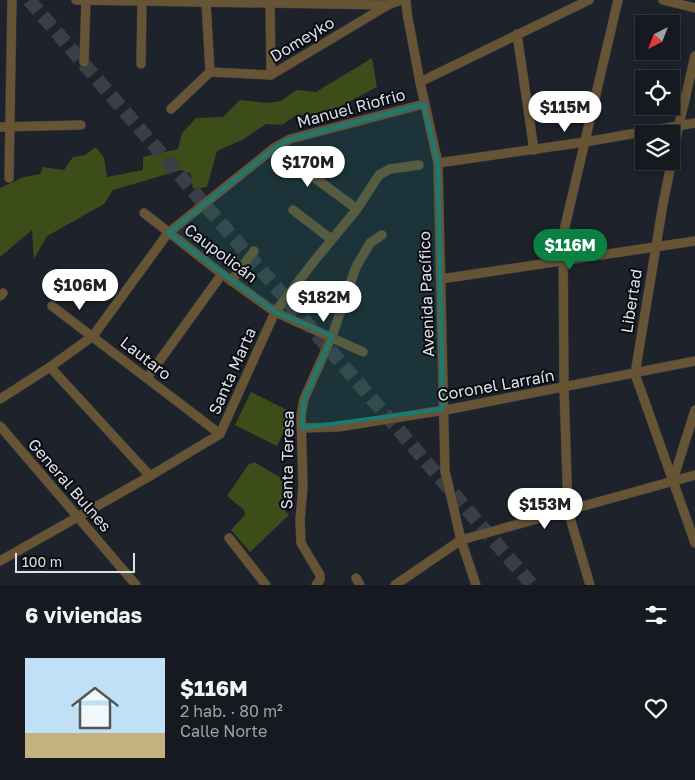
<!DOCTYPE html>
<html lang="es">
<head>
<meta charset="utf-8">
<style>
	:root { --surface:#161a20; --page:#23272d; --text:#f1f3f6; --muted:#9ea1a5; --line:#35383e; --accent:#0b8043 }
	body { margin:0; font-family:"Golos Text",sans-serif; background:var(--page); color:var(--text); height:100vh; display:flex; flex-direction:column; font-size:19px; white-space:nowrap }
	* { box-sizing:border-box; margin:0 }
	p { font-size:16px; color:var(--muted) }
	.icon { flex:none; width:28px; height:28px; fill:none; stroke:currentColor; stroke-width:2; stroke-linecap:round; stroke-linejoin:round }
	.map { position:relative; height:585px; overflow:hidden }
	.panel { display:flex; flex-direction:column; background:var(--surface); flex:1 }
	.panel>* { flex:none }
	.needle { width:32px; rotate:222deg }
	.tools { position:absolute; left:635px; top:15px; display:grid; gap:10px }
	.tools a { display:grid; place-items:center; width:45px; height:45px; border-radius:0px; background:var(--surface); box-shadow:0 2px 8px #0003,0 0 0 1px var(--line); font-size:25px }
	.scale { position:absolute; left:15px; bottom:12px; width:120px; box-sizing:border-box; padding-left:5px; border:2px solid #dde1e7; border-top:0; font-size:14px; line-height:18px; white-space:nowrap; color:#dde1e7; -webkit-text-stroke:4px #090b10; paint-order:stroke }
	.price { position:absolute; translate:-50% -42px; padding:0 11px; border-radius:18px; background:#fff; color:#222; font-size:16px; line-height:32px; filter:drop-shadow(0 1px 2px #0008) }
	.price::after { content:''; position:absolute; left:50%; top:30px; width:15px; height:11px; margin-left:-8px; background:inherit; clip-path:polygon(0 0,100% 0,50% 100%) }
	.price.active { background:var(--accent); color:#fff }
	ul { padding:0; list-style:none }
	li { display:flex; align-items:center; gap:15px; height:125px; padding:0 25px }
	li+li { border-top:1px solid var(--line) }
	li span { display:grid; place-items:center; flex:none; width:140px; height:100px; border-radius:0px; color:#555 }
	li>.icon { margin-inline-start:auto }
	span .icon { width:60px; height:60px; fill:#fffc; stroke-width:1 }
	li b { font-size:21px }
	h2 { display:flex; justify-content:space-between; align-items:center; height:60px; padding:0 25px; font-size:21px }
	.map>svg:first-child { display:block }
	.green { fill:#3d4d19 }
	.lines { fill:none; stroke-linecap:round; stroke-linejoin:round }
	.highway-tunnel { stroke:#3a3f47; stroke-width:14; stroke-dasharray:14 7; stroke-linecap:butt }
	.minor-casing { stroke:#383d45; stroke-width:10 }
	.minor { stroke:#675434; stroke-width:9 }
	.marked { fill:#197b74; fill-opacity:0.2; stroke:#197b74; stroke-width:4; stroke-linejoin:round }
	.labels { text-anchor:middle; stroke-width:4; stroke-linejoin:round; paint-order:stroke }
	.street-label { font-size:16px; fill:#dde1e7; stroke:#090b10 }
</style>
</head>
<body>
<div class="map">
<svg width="695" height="585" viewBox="0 0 695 585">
	<rect width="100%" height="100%" fill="#1d222b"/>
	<g class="green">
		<polygon points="372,58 377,87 332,111 295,116 282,125 266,124 242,140 217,151 207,187 193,189 191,174 181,170 113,190 104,204 47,236 34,259 32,230 0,257 0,188 24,177 40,174 43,167 64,170 73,157 85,155 96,147 104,158 107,177 143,170 143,157 178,149 182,133 196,118 223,117 240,100 267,103 281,101 296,90 316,92"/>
		<polygon points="251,392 293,413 277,446 235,425"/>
		<polygon points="254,462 293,485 278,503 289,515 250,552 231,530 245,515 244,510 227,496 248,465"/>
	</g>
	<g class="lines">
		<polyline class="highway-tunnel" points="29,0 532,585"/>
		<g class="minor-casing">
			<g id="minor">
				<polyline points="76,0 388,5"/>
				<polyline points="270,0 271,75"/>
				<polyline points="406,0 407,13 420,82 438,163 445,471 461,540 476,585"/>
				<polyline points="663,0 695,8"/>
				<polyline points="517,34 534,150"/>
				<polyline points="695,56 679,125 663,204 635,374 695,543"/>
				<polyline points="84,62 86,0"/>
				<polyline points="141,64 142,0"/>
				<polyline points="210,72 271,75 388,5 401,0"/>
				<polyline points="420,82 589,0"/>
				<polyline points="171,109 210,72 206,2"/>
				<polyline points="0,127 81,125"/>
				<polyline points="274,148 357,209"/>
				<polyline points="438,163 585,142 695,123"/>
				<polyline points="9,178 12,0"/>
				<polyline points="293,210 331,239"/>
				<polyline points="144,213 222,274 275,312 363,352"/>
				<polyline points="441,279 695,241"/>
				<polyline points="231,281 254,251"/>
				<polyline points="0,296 3,293"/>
				<polyline points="52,306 220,434"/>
				<polyline points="50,367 150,476"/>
				<polyline points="147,378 222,274"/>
				<polyline points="0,399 50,367 93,336 168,233 274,148 290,139 424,104"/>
				<polyline points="0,426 136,585"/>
				<polyline points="302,428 338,427 451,409 695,361"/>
				<polyline points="673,480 695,410"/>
				<polyline points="229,538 266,585"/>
				<polyline points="0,561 150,476 220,434 275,312 315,260 357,209 379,175 390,169 419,165"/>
				<polyline points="356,578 360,585"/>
				<polyline points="316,585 320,580 320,575 301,543 300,521 303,486 301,416 304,399 332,336 356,267 370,243 382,235"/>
				<polyline points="395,585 461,540 695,475"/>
				<polyline points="590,585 568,511 564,388 563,235 618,0"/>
			</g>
		</g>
		<use href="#minor" class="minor"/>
	</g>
	<path class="marked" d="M424,104L438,163L443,409L302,428L304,399L332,336L275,312L168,233L274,148L290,139Z"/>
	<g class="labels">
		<g class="street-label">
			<text transform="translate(302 39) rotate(-31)" y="6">Domeyko</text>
			<text transform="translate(351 108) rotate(-15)" y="6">Manuel Riofrio</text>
			<text transform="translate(221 253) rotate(37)" y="6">Caupolicán</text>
			<text transform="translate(426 294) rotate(-92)" y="6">Avenida Pacífico</text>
			<text transform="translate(631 301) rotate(-81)" y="6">Libertad</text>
			<text transform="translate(146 358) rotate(38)" y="6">Lautaro</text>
			<text transform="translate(232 371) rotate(-66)" y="6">Santa Marta</text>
			<text transform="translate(496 385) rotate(-10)" y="6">Coronel Larraín</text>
			<text transform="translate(287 460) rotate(-89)" y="6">Santa Teresa</text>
			<text transform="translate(70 485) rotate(49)" y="6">General Bulnes</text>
		</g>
	</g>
</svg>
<div class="tools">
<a><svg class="needle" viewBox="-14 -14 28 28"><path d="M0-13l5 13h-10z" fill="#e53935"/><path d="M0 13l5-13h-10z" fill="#9ea1a5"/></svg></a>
<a><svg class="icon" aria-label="locate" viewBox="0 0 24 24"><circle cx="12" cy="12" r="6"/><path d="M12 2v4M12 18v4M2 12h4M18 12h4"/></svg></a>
<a><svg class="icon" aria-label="layers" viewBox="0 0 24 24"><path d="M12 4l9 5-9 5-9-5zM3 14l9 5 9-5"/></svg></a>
</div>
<div class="scale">100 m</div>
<b class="price" style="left:565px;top:133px">$115M</b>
<b class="price" style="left:308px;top:188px">$170M</b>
<b class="price active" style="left:570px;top:271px">$116M</b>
<b class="price" style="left:80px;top:311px">$106M</b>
<b class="price" style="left:324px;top:323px">$182M</b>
<b class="price" style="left:545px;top:530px">$153M</b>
</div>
<section class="panel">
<h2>6 viviendas<svg class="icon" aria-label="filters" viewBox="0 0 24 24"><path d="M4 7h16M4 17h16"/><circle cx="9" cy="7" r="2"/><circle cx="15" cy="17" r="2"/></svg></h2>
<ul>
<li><span style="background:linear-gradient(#bfe0f5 75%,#c2b280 0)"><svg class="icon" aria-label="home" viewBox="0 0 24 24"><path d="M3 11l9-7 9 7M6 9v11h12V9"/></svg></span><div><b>$116M</b><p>2 hab. · 80 m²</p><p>Calle Norte</p></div><svg class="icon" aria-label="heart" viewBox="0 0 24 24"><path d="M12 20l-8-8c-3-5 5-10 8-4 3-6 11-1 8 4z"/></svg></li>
</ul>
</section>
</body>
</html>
